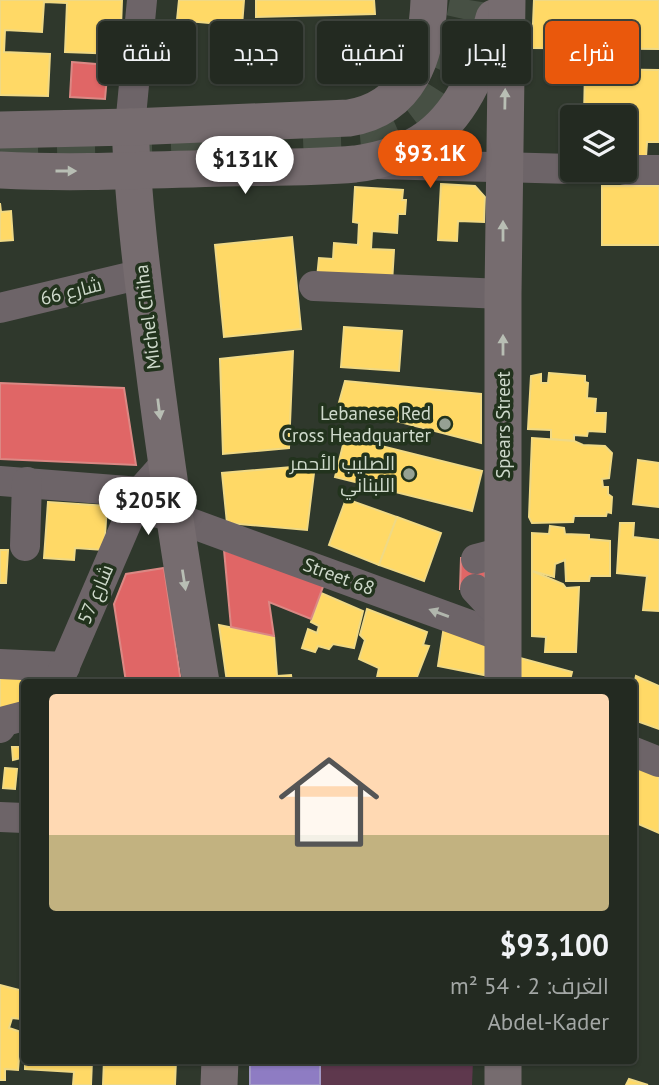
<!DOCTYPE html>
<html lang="ar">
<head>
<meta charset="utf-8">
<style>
	:root { --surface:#232a21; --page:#2b322a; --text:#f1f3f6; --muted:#a3a7a5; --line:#40463f; --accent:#ea580c }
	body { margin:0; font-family:"PT Sans",Cairo,sans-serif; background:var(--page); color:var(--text); direction:rtl; height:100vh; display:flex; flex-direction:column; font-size:26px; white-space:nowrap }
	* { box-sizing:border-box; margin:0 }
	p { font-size:23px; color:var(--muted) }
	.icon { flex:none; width:38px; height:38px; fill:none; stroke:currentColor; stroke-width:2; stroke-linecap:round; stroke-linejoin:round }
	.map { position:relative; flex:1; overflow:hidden; direction:ltr }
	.drawer { position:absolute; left:21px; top:679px; width:616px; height:385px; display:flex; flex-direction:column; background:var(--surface); border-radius:7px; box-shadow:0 2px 5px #0004,0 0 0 2px var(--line); direction:rtl }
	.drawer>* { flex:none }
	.banner { position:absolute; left:21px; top:21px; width:618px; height:63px; direction:rtl; display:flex; gap:14px }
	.controls { position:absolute; left:560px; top:105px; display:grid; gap:14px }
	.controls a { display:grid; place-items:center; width:77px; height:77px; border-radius:7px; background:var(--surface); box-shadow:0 2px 5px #0004,0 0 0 2px var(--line); font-size:35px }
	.price { position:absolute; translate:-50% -60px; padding:0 16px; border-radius:24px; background:#fff; color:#222; font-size:23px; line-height:46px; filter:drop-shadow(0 2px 4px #0008) }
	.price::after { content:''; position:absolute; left:50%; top:42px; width:21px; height:16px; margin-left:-10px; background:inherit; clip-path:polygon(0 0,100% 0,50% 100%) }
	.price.active { background:var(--accent); color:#fff }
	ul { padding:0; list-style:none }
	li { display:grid; align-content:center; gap:14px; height:371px; padding:0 28px }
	li span { display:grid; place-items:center; height:217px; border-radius:7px; color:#555 }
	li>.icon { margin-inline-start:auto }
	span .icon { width:126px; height:126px; fill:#fffc; stroke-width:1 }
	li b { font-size:30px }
	.chip { padding:0 24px; border-radius:7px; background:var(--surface); box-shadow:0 2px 5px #0004,0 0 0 2px var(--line); font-size:24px; line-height:63px }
	.chip.active { background:var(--accent); color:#fff }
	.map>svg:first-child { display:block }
	.green { fill:#5e384d }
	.homes { fill:#ffd966; stroke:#f0d984; stroke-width:2 }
	.shops { fill:#e06666; stroke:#db8884; stroke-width:2 }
	.offices { fill:#8e7cc3; stroke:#a198c5; stroke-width:2 }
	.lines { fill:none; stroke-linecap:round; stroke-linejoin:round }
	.highway-tunnel { stroke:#475044; stroke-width:38; stroke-dasharray:38 19; stroke-linecap:butt }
	.minor { stroke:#6d6468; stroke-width:30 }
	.major { stroke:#766c6f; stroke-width:37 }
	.oneway { fill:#b8beb4 }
	.oneway2 { fill:#b1b6ad }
	.poi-dot { fill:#96a193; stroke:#22331d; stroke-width:2.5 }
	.labels { text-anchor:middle; stroke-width:7; stroke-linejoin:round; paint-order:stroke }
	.street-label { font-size:19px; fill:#ced9cb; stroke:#22331d }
	.poi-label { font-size:19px; fill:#ced9cb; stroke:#22331d; text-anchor:end }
</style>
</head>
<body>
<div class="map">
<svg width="659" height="1085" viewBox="0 0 659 1085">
	<rect width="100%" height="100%" fill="#2f382c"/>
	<polygon class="green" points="320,1061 473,1061 472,1085 320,1085"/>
	<g class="homes">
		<polygon points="0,0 122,0 120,54 65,52 67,3 44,2 42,32 5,30 4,52 50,54 48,96 0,95"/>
		<polygon points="179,0 244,0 242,26 177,20"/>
		<polygon points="256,0 374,0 375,14 256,17"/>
		<polygon points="534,0 659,0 659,49 532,48"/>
		<polygon points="585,69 659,70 659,142 647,142 646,157 625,157 625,117 584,117"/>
		<polygon points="441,184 475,186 485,197 484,222 458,221 457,241 438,240"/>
		<rect x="602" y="186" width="57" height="59"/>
		<polygon points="355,187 403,190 402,200 406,200 405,214 398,214 397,233 372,231 371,249 394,250 392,283 317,278 319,258 333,259 334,243 358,245 359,223 353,222"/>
		<polygon points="0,203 1,212 11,211 13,240 0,241"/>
		<polygon points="292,237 301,329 224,337 215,245"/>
		<polygon points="344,327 402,331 399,371 341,367"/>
		<polygon points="293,351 289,448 223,454 220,359"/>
		<polygon points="549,373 585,376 585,382 588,383 587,398 596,399 595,413 606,413 605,432 588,431 587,436 574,435 574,441 551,439 551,430 528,429 531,376 541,374 541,383 548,383"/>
		<polygon points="345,381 481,394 481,443 338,406"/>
		<polygon points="345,437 482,471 472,511 335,477"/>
		<polygon points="532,438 574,441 583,445 605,446 612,453 609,478 602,479 603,487 608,487 608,494 612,497 611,513 607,512 606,516 574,516 573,522 532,523 529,517"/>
		<polygon points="638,460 659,463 659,507 633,504"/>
		<polygon points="315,465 307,530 227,523 222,473"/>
		<polygon points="346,499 397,517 379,565 329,545"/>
		<polygon points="48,502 107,506 104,550 75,548 74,560 44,558"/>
		<polygon points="397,517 441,533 424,581 379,565"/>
		<polygon points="620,523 634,523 633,537 659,540 659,611 643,610 647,576 617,573"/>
		<polygon points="550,526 564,528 565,534 589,535 589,539 610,541 610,576 590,576 589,581 566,581 565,560 555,564 554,577 532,571 532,533 549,534"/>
		<polygon points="0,550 8,550 6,583 0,583"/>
		<polygon points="532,571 563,584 566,588 579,587 576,652 545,652 546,637 532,636"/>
		<polygon points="321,593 363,611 354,648 333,644 329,649 318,646 315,652 302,648 308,629 317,633 319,626 311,622"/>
		<polygon points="367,609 427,632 423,645 429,646 415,682 376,682 379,668 359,659 365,640 360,635"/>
		<polygon points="445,619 486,642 487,664 484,675 438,666"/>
		<polygon points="219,625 274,636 277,676 291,675 292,682 227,682"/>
		<polygon points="520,658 572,672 570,680 577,682 521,682"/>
		<polygon points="0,670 52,682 24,682 24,709 0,714"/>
		<polygon points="636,676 659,686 659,729 634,720 634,684"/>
		<polygon points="12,747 20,747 21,758 13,760"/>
		<polygon points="634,767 659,775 659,833 634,822"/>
		<polygon points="5,768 17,769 15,789 3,788"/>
		<polygon points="0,985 23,991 20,1019 12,1018 9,1028 21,1032 18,1070 5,1069 5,1080 0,1080"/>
		<polygon points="25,1060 92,1060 91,1085 73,1085 74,1072 25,1069"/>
		<polygon points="104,1060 176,1060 175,1085 103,1085"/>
		<polygon points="629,1079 648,1085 626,1085"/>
	</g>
	<g class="shops">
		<polygon points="72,62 108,65 105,99 70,97"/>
		<polygon points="0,383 124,388 136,465 0,459"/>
		<polygon points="224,550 324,584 311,619 269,602 274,636 231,627"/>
		<polygon points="461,558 485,559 485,589 460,589"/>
		<polygon points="164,568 181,682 126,682 114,604 126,574"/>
	</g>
	<rect class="offices" x="250" y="1060" width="70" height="25"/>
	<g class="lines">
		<g class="highway-tunnel">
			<path d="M303,138C330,137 362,139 389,131C441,115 461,48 469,0"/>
			<polyline points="0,149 222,142"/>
		</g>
		<g class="minor">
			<polyline points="130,127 142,0"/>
			<polyline points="377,164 572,169"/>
			<polyline points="625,170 659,170"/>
			<polyline points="314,286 503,294"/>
			<polyline points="0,308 142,274"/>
			<polyline points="0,481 140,492"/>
			<polyline points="135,507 174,517 503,637"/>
			<polyline points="25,546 27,482"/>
			<polyline points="476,559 503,552"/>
			<polyline points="475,589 503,619"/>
			<polyline points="0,664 65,667"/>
			<polyline points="58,682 140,492 165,464"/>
			<polyline points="0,728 5,721 24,716"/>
			<polyline points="634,752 659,762"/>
			<polyline points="0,817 24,818"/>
		</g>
		<g class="major">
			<path d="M130,127C133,200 142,273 151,345C165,458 182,570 201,682"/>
			<path d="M0,130L130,127L349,118C410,108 427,55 429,0"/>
			<path d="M0,170C74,174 149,170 223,168C267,167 312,168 355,164C380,161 409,152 429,137C466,109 483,61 494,18"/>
			<polyline points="503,682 503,294 507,0"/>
			<polyline points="219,1085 220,1060"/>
			<polyline points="503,1085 503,1060"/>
		</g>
	</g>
	<defs><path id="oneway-solid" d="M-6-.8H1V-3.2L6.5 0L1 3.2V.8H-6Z" transform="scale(1.75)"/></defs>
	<g class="oneway">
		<use href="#oneway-solid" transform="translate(505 99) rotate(-89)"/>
		<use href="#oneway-solid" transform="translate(66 171)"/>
		<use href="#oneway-solid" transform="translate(503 231) rotate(-90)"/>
		<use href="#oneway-solid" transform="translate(503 345) rotate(-90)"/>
		<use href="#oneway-solid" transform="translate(159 409) rotate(83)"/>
		<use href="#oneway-solid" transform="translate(184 580) rotate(81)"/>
	</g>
	<use class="oneway2" href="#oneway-solid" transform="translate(439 613) rotate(-160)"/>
	<g class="poi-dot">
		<circle cx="445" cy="424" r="7"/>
		<circle cx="409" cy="474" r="7"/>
	</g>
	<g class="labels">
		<g class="street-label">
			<text transform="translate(71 291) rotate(-14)" y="7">شارع 66</text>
			<text transform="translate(147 317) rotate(-97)" y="7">Michel Chiha</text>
			<text transform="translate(503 425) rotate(-90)" y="7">Spears Street</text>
			<text transform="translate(339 576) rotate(20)" y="7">Street 68</text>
			<text transform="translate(95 594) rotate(-67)" y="7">شارع 57</text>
		</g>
		<g class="poi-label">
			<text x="431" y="420">Lebanese Red<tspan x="431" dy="22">Cross Headquarter</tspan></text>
			<text x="395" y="470">الصليب الأحمر<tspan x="395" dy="22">اللبناني</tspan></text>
		</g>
	</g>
</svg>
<div class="controls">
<a><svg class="icon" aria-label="layers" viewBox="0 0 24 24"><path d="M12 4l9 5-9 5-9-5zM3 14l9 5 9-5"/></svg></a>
</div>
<b class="price active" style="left:430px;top:190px">$93.1K</b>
<b class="price" style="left:245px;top:196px">$131K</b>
<b class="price" style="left:148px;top:537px">$205K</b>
<div class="banner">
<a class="chip active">شراء</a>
<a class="chip">إيجار</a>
<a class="chip">تصفية</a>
<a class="chip">جديد</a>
<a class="chip">شقة</a>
</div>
<section class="drawer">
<ul>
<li><span style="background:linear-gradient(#ffd9b3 65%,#c2b280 0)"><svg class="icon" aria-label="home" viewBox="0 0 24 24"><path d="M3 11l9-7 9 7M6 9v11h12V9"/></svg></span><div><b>$93,100</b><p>الغرف: 2 · 54 m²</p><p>Abdel-Kader</p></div></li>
</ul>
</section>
</div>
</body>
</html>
